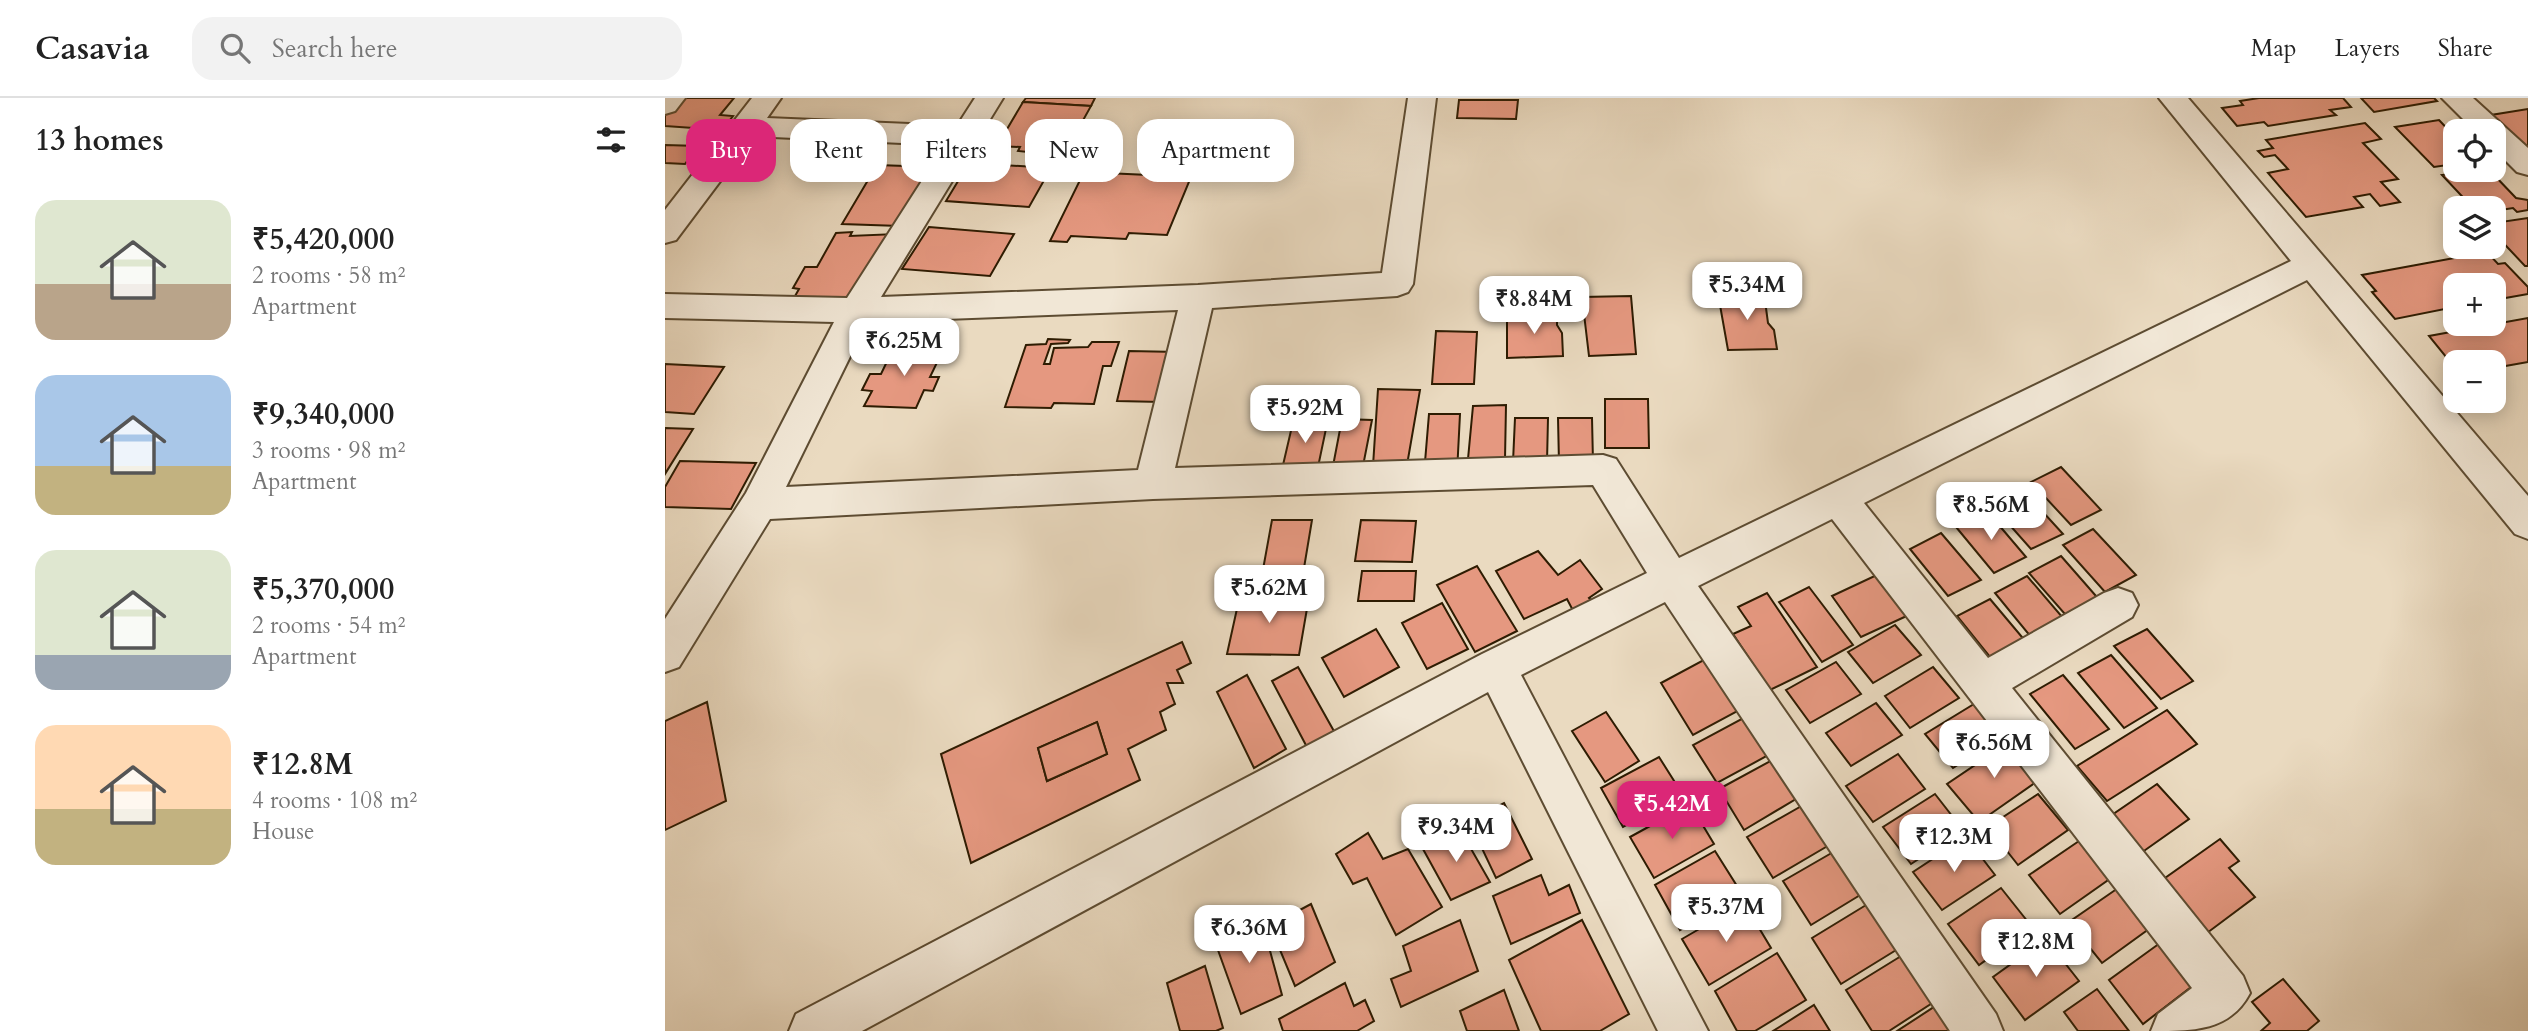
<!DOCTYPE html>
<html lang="en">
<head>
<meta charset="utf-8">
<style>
	:root { --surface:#fff; --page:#f2f2f2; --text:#222; --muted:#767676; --line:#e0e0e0; --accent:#db2777 }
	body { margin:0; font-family:Cardo,serif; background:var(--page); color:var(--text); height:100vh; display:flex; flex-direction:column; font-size:26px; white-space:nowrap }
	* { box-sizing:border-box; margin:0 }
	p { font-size:23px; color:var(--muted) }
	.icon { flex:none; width:38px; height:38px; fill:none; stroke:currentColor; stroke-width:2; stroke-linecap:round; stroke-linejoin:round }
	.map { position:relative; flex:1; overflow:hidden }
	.panel { display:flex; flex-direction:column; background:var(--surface); width:665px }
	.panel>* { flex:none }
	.hud { position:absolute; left:21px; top:21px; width:665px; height:63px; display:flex; gap:14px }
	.tools { position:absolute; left:1778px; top:21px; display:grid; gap:14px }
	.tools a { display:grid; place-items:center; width:63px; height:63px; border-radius:14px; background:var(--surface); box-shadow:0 4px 18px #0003; font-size:35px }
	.price { position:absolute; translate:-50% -60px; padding:0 16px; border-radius:14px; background:#fff; color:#222; font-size:23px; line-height:46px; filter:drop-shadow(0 2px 4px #0008) }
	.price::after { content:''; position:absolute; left:50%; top:42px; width:21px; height:16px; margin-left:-10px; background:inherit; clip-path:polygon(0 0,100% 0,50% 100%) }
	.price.active { background:var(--accent); color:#fff }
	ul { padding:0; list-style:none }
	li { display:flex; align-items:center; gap:21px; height:175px; padding:0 35px }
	li span { display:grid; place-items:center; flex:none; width:196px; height:140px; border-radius:21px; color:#555 }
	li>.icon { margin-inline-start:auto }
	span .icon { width:84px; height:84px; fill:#fffc; stroke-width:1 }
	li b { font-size:30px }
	h2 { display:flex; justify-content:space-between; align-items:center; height:84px; padding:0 35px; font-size:30px }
	.tag { padding:0 24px; border-radius:21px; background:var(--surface); box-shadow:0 4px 18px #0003; font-size:24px; line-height:63px }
	.tag.active { background:var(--accent); color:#fff }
	header { display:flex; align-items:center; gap:42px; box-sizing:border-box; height:98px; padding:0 35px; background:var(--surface); border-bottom:2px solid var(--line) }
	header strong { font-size:33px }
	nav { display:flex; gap:38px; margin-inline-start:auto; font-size:24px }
	.search { width:490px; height:63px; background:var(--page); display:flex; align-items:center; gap:18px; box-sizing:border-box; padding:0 24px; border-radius:21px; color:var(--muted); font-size:26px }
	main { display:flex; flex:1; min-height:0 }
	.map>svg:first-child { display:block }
	.building { fill:#e59880; stroke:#2e1c02; stroke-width:2; fill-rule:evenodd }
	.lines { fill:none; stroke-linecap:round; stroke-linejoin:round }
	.minor-casing { stroke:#5d4c32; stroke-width:4 }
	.minor { fill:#f1e7d6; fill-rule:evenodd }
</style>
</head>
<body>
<header>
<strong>Casavia</strong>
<div class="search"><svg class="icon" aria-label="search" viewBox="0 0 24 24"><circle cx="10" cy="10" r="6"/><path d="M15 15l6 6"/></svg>Search here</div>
<nav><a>Map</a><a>Layers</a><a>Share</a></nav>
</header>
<main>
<section class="panel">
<h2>13 homes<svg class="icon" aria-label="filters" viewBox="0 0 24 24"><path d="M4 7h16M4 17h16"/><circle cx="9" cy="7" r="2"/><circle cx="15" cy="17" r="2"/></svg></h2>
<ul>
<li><span style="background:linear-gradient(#dfe7d0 60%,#b9a48a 0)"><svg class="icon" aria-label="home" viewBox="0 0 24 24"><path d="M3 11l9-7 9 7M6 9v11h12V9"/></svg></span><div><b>₹5,420,000</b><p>2 rooms · 58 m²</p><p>Apartment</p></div></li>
<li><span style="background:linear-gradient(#a9c7e8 65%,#c2b280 0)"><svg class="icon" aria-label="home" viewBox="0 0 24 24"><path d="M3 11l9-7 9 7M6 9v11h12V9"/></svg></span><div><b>₹9,340,000</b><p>3 rooms · 98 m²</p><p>Apartment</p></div></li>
<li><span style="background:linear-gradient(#dfe7d0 75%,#9aa5b1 0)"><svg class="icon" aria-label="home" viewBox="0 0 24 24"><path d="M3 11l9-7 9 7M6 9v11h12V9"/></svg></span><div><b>₹5,370,000</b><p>2 rooms · 54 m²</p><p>Apartment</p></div></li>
<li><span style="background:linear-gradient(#ffd9b3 60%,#c2b280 0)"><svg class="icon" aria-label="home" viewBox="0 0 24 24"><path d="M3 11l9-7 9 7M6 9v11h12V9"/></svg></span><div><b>₹12.8M</b><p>4 rooms · 108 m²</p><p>House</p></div></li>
</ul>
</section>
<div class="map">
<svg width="1863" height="933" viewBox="0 0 1863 933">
	<rect width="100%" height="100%" fill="#eadac0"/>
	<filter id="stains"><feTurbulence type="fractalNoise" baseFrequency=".00286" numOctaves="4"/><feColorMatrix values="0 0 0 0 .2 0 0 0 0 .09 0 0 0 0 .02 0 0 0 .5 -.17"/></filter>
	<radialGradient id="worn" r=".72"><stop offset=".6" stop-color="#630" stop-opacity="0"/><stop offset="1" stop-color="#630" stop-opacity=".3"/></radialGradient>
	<g class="building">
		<polygon points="14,0 69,0 55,17 68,18 57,32 0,28 0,16"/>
		<polygon points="361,0 430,0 426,8 358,4"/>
		<polygon points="1594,0 1678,0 1686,9 1665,12 1671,17 1603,28 1599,24 1572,28 1557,10 1578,7 1575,3"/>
		<polygon points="1696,0 1769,0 1772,3 1709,14"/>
		<polygon points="794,2 853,2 851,21 792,20"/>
		<polygon points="358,4 426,8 396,62 370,61 373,55 353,53 355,49 332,48"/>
		<polygon points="1863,11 1863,52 1826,17"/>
		<polygon points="1774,22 1790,39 1790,66 1769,69 1730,29"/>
		<polygon points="1700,25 1716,41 1698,45 1733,81 1716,84 1735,104 1715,108 1705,96 1689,99 1698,109 1641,119 1603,75 1623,71 1610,57 1599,59 1593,53 1608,50 1601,42"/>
		<polygon points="0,47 33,48 20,66 0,65"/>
		<polygon points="304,65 386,70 364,109 281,103"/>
		<polygon points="212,67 268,69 235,128 177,126"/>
		<polygon points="1829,71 1835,77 1830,78 1851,100 1863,102 1863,112 1852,114 1848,110 1829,113 1829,110 1808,110 1777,77"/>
		<polygon points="419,74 526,79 502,137 464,135 461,141 406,138 402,144 385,143"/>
		<polygon points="1863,120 1863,168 1860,168 1829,135 1829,125"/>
		<polygon points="264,129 349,136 325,178 237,171"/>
		<polygon points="187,134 185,138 231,136 194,207 125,207 134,191 128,190 140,169 152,169 171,135"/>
		<polygon points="1822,154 1833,166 1840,165 1863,189 1863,196 1829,202 1829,187 1790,187 1790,209 1730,221 1707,194 1711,193 1697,177"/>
		<polygon points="1099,195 1103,225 1109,232 1112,251 1063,252 1053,196"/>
		<polygon points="966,198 971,256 924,258 917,199"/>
		<polygon points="892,214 892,227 897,235 898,258 842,260 842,216"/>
		<polygon points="1863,220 1863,264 1829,270 1829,264 1790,264 1790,270 1764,238"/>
		<polygon points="771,233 812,234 809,286 767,286"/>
		<polygon points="383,241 405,242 403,245 386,246 379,266 385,266 389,250 423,249 427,244 454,244 446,268 438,268 429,306 389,305 386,310 340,309 361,247 381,246"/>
		<polygon points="229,249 279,250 265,279 274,279 268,293 259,292 251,310 199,308 207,293 197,292 205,276 216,276"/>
		<polygon points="464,253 513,254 497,304 452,303"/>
		<polygon points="0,266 59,269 29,316 0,314"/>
		<polygon points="713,291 755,292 742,367 708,368"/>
		<polygon points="940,301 983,301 984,350 940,350"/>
		<polygon points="841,307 840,361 803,361 808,308"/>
		<polygon points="764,316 795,316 792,375 759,376"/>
		<polygon points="850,320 883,320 882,364 848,364"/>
		<polygon points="893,320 927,320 928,364 894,365"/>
		<polygon points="677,321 707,322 698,368 668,368"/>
		<polygon points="628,324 662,326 653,369 618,367"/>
		<polygon points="0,330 28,331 0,376"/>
		<polygon points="15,363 91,365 66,411 0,409 0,389"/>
		<polygon points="1396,369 1436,412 1406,427 1366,384"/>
		<polygon points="1357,391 1398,436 1366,451 1327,407"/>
		<polygon points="1322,413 1361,459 1329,475 1291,429"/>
		<polygon points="607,422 647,422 636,488 595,488"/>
		<polygon points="696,422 751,423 747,464 690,463"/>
		<polygon points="1428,431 1471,477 1440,494 1398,447"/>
		<polygon points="1276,435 1316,482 1283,498 1245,451"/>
		<polygon points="873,453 893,477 915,462 937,491 924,500 931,508 914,524 902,501 859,521 831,473"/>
		<polygon points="1396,458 1438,506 1406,523 1364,475"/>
		<polygon points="812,468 852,533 810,554 772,487"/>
		<polygon points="697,473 751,473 749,503 693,503"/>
		<polygon points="1216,475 1246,516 1196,539 1167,498"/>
		<polygon points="1362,478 1404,527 1371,545 1330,495"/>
		<polygon points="1144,489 1188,547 1157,564 1114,504"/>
		<polygon points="1102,495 1152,569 1105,592 1068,536 1086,528 1073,509"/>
		<polygon points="575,497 644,499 634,557 562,556"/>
		<polygon points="1325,501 1367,551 1333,569 1292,518"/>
		<polygon points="777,505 803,551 762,571 737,525"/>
		<polygon points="1230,527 1256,557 1208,585 1183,554"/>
		<polygon points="711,531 734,569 679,599 657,560"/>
		<polygon points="1482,531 1528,583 1496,601 1449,548"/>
		<path d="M517,544L526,565L512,572L518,585H502L510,606L495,614L501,632L463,651L475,682L306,765L276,656ZM432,624L442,656L382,683L373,650Z"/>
		<polygon points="1048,557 1082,608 1028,637 996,585"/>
		<polygon points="1446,557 1492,610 1459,630 1413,575"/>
		<polygon points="1171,564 1196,596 1145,625 1121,592"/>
		<polygon points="633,569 670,635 643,651 607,583"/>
		<polygon points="1268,569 1294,600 1245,630 1220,598"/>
		<polygon points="582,577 621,651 589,670 552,594"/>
		<polygon points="1398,577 1444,631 1410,651 1365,596"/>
		<polygon points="42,604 61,703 0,732 0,623"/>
		<polygon points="1211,605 1237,637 1186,668 1161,635"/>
		<polygon points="1309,606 1336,639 1288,670 1260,636"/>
		<polygon points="1502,612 1532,646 1442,703 1412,668"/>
		<polygon points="941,614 974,663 940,684 907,633"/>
		<polygon points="1084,617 1109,654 1052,685 1028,647"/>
		<polygon points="432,624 442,656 382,683 373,650"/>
		<polygon points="1353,638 1371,684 1314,724 1282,686"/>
		<polygon points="1233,656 1260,691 1208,724 1181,688"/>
		<polygon points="994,659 1018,697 958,729 936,690"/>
		<polygon points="1111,660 1136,698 1079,732 1054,691"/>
		<polygon points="1492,686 1524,721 1476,755 1444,719"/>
		<polygon points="1270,696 1298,732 1246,766 1218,729"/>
		<polygon points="1373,696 1403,732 1353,767 1323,729"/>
		<polygon points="839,705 867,761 831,780 804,723"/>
		<polygon points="1025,706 1049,746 989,780 965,739"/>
		<polygon points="1140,706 1166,746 1108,780 1082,739"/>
		<polygon points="793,728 825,784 786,802 758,751"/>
		<polygon points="703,735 718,761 743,751 777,809 731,837 702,780 688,786 671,756"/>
		<polygon points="1301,739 1330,777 1277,812 1248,774"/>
		<polygon points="1555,741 1574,763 1564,770 1590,799 1538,838 1493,785"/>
		<polygon points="1414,743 1446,780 1395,816 1364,777"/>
		<polygon points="1177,749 1205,791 1146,827 1118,783"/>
		<polygon points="1050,753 1077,796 1015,832 990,787"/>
		<polygon points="876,777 884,797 904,787 915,815 846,846 828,798"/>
		<polygon points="1456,788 1488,828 1437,865 1404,824"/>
		<polygon points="1336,790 1367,829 1314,867 1283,826"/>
		<polygon points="1206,804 1236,849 1176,886 1147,840"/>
		<polygon points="1079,805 1106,850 1044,887 1017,841"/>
		<polygon points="646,806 670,864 630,888 605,828"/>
		<polygon points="595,816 617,897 576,916 549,841"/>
		<polygon points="795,822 813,873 736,909 726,881 746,873 738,848"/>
		<polygon points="917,822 964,916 935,933 876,933 844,862"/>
		<polygon points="1381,841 1414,883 1360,922 1328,879"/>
		<polygon points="1495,845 1530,886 1478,926 1444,882"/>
		<polygon points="1112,855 1141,902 1090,933 1072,933 1050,893"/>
		<polygon points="1241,855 1272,902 1224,933 1207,933 1181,892"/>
		<polygon points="540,868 558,930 551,933 515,933 502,885"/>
		<polygon points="1618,881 1654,923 1642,933 1596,933 1605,925 1587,904"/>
		<polygon points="680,885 689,908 700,902 709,923 692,933 618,933 614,921"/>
		<polygon points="1432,891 1464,933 1413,933 1399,914"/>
		<polygon points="839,892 854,933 802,933 795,913"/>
		<polygon points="1149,907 1165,933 1108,933"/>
		<polygon points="1269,909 1285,933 1232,933"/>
	</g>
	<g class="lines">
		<g class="minor-casing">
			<g id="minor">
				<polygon points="0,0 20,0 10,13 0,16"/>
				<path d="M87,0H116L102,20L292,28L310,0H338L216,199L533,187L717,175L743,0H771L748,186L743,194L732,198L547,210L510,370L938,357L951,361L1014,460L1626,163L1494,0H1523L1863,398V441L1850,436L1642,182L1199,405L1323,560L1439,495L1453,490L1467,495L1473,507L1467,519L1347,590L1578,878L1585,895C1565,933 1529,933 1486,933L1493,916L1527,890L1167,421L1033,488L1331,916L1338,933H1285L1000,504L856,577L1043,933H993L823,594L197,933H124L131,916L817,556L982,475L928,387L488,401L105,421L14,569L0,574V521L81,395L169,224L0,220V196L182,200L280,47L89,38L11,142L0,145V112ZM513,212L473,372L121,389L202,224Z"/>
				<polygon points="1777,0 1808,0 1863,50 1863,77 1852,74 1829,51 1829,33 1810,33"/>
			</g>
		</g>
		<use href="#minor" class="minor"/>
	</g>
	<rect width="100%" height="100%" filter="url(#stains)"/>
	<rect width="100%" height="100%" fill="url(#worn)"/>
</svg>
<div class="tools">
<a><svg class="icon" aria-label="locate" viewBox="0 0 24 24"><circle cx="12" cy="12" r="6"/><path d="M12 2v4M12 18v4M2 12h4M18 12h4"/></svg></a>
<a><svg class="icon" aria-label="layers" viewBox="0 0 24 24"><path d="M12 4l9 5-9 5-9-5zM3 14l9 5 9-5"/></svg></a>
<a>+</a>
<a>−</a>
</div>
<b class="price" style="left:1082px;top:224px">₹5.34M</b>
<b class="price" style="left:869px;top:238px">₹8.84M</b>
<b class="price" style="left:239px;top:280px">₹6.25M</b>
<b class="price" style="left:640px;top:347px">₹5.92M</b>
<b class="price" style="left:1326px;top:444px">₹8.56M</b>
<b class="price" style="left:604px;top:527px">₹5.62M</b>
<b class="price" style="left:1329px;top:682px">₹6.56M</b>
<b class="price active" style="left:1007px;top:743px">₹5.42M</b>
<b class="price" style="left:791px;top:766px">₹9.34M</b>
<b class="price" style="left:1289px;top:776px">₹12.3M</b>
<b class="price" style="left:1061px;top:846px">₹5.37M</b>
<b class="price" style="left:584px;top:867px">₹6.36M</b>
<b class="price" style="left:1371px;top:881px">₹12.8M</b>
<div class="hud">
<a class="tag active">Buy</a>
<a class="tag">Rent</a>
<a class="tag">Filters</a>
<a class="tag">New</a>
<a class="tag">Apartment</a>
</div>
</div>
</main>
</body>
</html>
